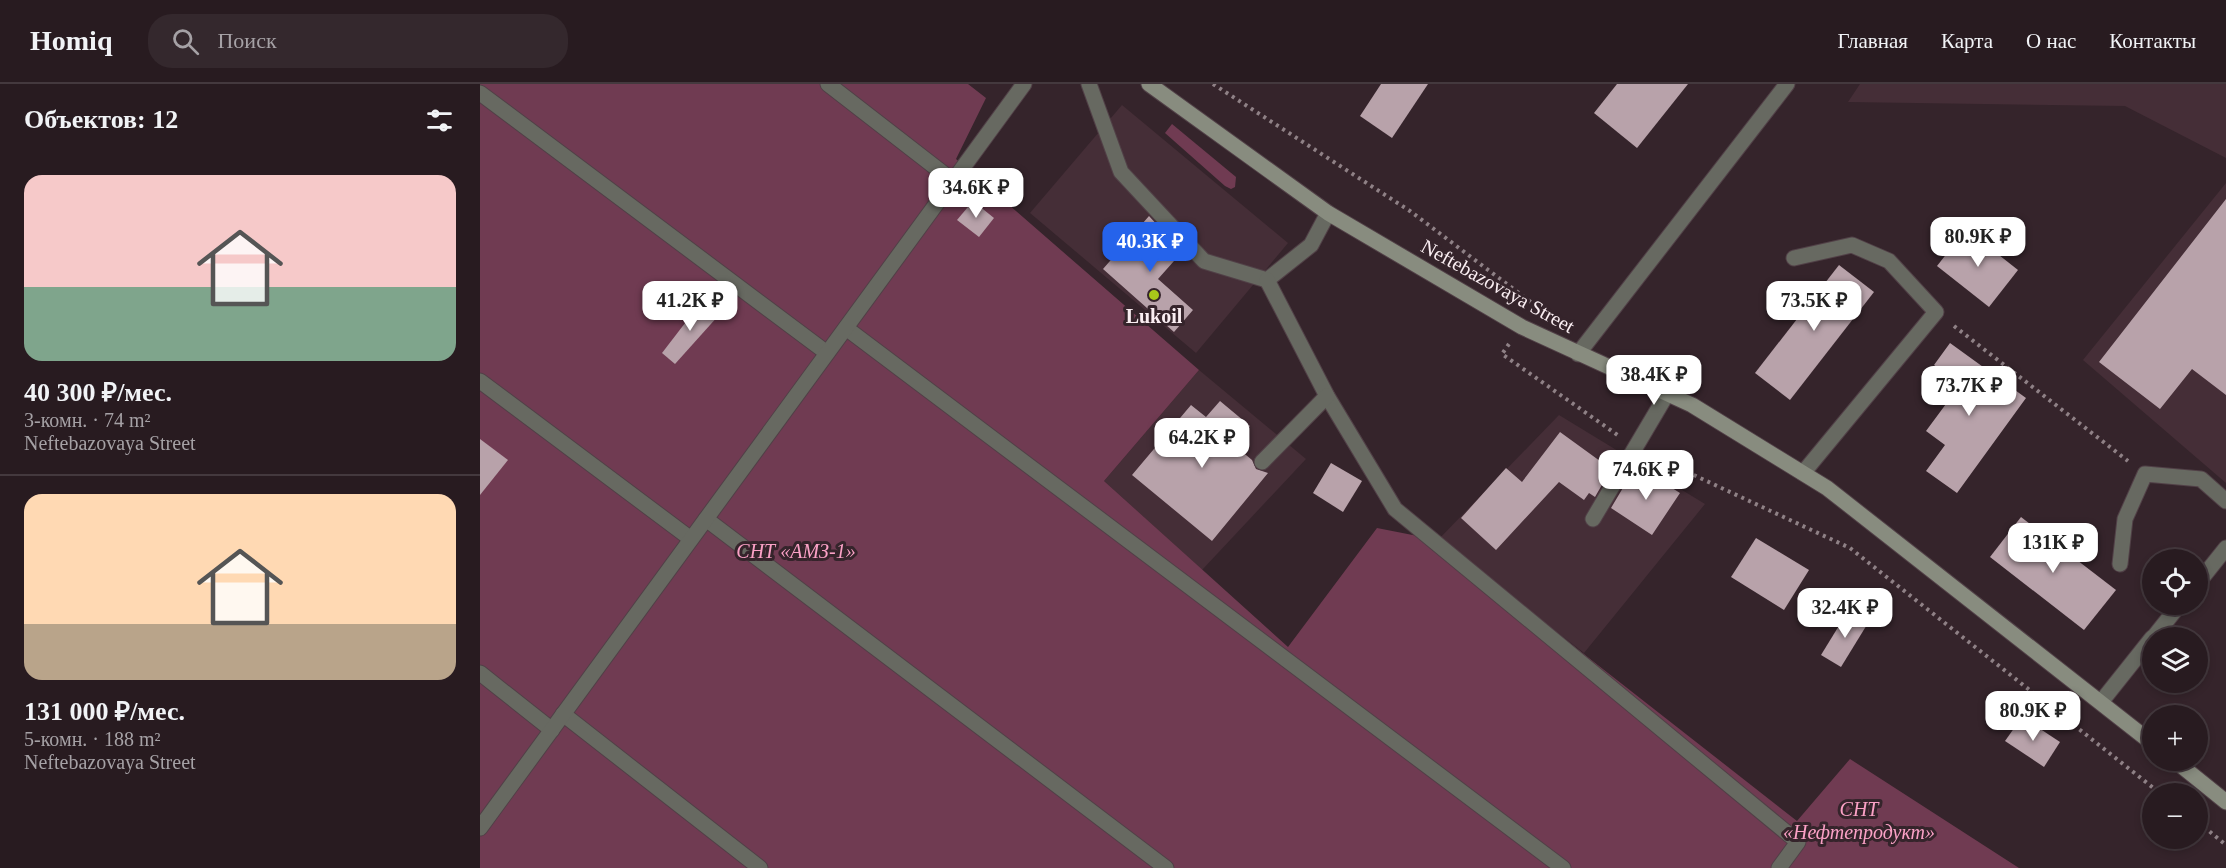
<!DOCTYPE html>
<html lang="ru">
<head>
<meta charset="utf-8">
<style>
	:root { --surface:#281b20; --page:#34282d; --text:#f1f3f6; --muted:#a5a1a5; --line:#44393e; --accent:#2563eb }
	body { margin:0; font-family:"Times New Roman",serif; background:var(--page); color:var(--text); height:100vh; display:flex; flex-direction:column; font-size:22px; white-space:nowrap }
	* { box-sizing:border-box; margin:0 }
	p { font-size:20px; color:var(--muted) }
	.icon { flex:none; width:33px; height:33px; fill:none; stroke:currentColor; stroke-width:2; stroke-linecap:round; stroke-linejoin:round }
	.map { position:relative; flex:1; overflow:hidden }
	.side { display:flex; flex-direction:column; background:var(--surface); width:480px }
	.side>* { flex:none }
	.buttons { position:absolute; left:1662px; top:465px; display:grid; gap:12px }
	.buttons a { display:grid; place-items:center; width:66px; height:66px; border-radius:50%; background:var(--surface); box-shadow:0 3px 9px #0003,0 0 0 2px var(--line); font-size:30px }
	.price { position:absolute; translate:-50% -51px; padding:0 14px; border-radius:12px; background:#fff; color:#222; font-size:20px; line-height:39px; filter:drop-shadow(0 2px 3px #0008) }
	.price::after { content:''; position:absolute; left:50%; top:36px; width:18px; height:14px; margin-left:-9px; background:inherit; clip-path:polygon(0 0,100% 0,50% 100%) }
	.price.on { background:var(--accent); color:#fff }
	ul { padding:0; list-style:none }
	li { display:grid; align-content:center; gap:12px; height:318px; padding:0 24px }
	li+li { border-top:2px solid var(--line) }
	li span { display:grid; place-items:center; height:186px; border-radius:18px; color:#555 }
	li>.icon { margin-inline-start:auto }
	span .icon { width:108px; height:108px; fill:#fffc; stroke-width:1 }
	li b { font-size:26px }
	h2 { display:flex; justify-content:space-between; align-items:center; height:72px; padding:0 24px; font-size:26px }
	header { display:flex; align-items:center; gap:36px; box-sizing:border-box; height:84px; padding:0 30px; background:var(--surface); border-bottom:2px solid var(--line) }
	header strong { font-size:28px }
	nav { display:flex; gap:33px; margin-inline-start:auto; font-size:21px }
	.search { width:420px; height:54px; background:var(--page); display:flex; align-items:center; gap:15px; box-sizing:border-box; padding:0 21px; border-radius:24px; color:var(--muted); font-size:22px }
	main { display:flex; flex:1; min-height:0 }
	.map>svg:first-child { display:block }
	.built { fill:#452e37 }
	.green { fill:#703b52 }
	.building { fill:#b8a2aa }
	.lines { fill:none; stroke-linecap:round; stroke-linejoin:round }
	.lane-casing { stroke:#514047; stroke-width:17 }
	.secondary-casing { stroke:#514047; stroke-width:17 }
	.path { stroke:#8f8186; stroke-width:4; stroke-dasharray:3 4.5; stroke-linecap:butt }
	.lane { stroke:#676961; stroke-width:15 }
	.secondary { stroke:#888c7f; stroke-width:15 }
	.poi-dot { fill:#a9c71a; stroke:#35242b; stroke-width:2 }
	.labels { text-anchor:middle; stroke-width:6; stroke-linejoin:round; paint-order:stroke }
	.street-label { font-size:20px; fill:#faeef2; stroke:#35242b }
	.poi-label { font-size:20px; font-weight:bold; fill:#faeef2; stroke:#35242b }
	.park-label { font-size:20px; font-style:italic; fill:#fba1c6; stroke:#35242b }
</style>
</head>
<body>
<header>
<strong>Homiq</strong>
<div class="search"><svg class="icon" aria-label="search" viewBox="0 0 24 24"><circle cx="10" cy="10" r="6"/><path d="M15 15l6 6"/></svg>Поиск</div>
<nav><a>Главная</a><a>Карта</a><a>О нас</a><a>Контакты</a></nav>
</header>
<main>
<section class="side">
<h2>Объектов: 12<svg class="icon" aria-label="filters" viewBox="0 0 24 24"><path d="M4 7h16M4 17h16"/><circle cx="9" cy="7" r="2"/><circle cx="15" cy="17" r="2"/></svg></h2>
<ul>
<li><span style="background:linear-gradient(#f6c9c9 60%,#7fa58c 0)"><svg class="icon" aria-label="home" viewBox="0 0 24 24"><path d="M3 11l9-7 9 7M6 9v11h12V9"/></svg></span><div><b>40 300 ₽/мес.</b><p>3-комн. · 74 m²</p><p>Neftebazovaya Street</p></div></li>
<li><span style="background:linear-gradient(#ffd9b3 70%,#b9a48a 0)"><svg class="icon" aria-label="home" viewBox="0 0 24 24"><path d="M3 11l9-7 9 7M6 9v11h12V9"/></svg></span><div><b>131 000 ₽/мес.</b><p>5-комн. · 188 m²</p><p>Neftebazovaya Street</p></div></li>
</ul>
</section>
<div class="map">
<svg width="1746" height="784" viewBox="0 0 1746 784">
	<rect width="100%" height="100%" fill="#35242b"/>
	<g class="built">
		<polygon points="1380,0 1746,0 1746,74 1645,22 1368,18"/>
		<polygon points="642,21 808,159 716,269 550,129"/>
		<polygon points="1746,99 1746,399 1603,276"/>
		<polygon points="719,286 826,375 722,486 624,397"/>
		<polygon points="1079,331 1225,420 1104,569 958,456"/>
	</g>
	<g class="green">
		<polygon points="0,0 488,0 506,14 476,75 719,286 624,397 808,563 897,444 958,456 1317,737 1370,675 1539,784 0,784"/>
		<polygon points="692,40 756,93 755,103 751,105 745,102 685,49"/>
	</g>
	<g class="building">
		<polygon points="901,0 948,0 912,54 880,32"/>
		<polygon points="1137,0 1208,0 1157,64 1114,29"/>
		<polygon points="1746,115 1746,311 1712,285 1680,325 1619,278"/>
		<polygon points="493,117 514,134 499,153 477,136"/>
		<polygon points="669,132 702,168 678,195 713,226 694,248 623,185"/>
		<polygon points="1486,145 1538,186 1509,223 1457,182"/>
		<polygon points="1359,181 1394,208 1310,316 1275,289"/>
		<polygon points="222,217 239,231 195,280 182,269"/>
		<polygon points="1470,259 1546,314 1477,409 1446,387 1465,361 1446,347 1480,301 1454,281"/>
		<polygon points="740,317 770,342 754,361 772,376 776,385 788,389 732,457 652,391 711,321 726,333"/>
		<polygon points="1080,348 1131,385 1115,413 1109,409 1104,416 1079,398 1016,466 981,434 1026,384 1042,398"/>
		<polygon points="0,355 28,376 0,411"/>
		<polygon points="851,379 882,397 863,428 833,409"/>
		<polygon points="1162,385 1200,409 1172,451 1131,424 1147,397 1152,401"/>
		<polygon points="1541,433 1636,506 1604,546 1510,473"/>
		<polygon points="1276,454 1329,486 1304,526 1251,493"/>
		<polygon points="1368,527 1388,539 1361,583 1341,571"/>
		<polygon points="1542,633 1580,658 1564,683 1525,657"/>
	</g>
	<g class="lines">
		<g class="lane-casing">
			<g id="lane">
				<polyline points="348,0 473,97"/>
				<polyline points="609,0 641,88 724,177 787,196 831,161 848,129"/>
				<polyline points="0,9 347,269"/>
				<polyline points="1314,174 1372,161 1409,177 1456,228 1323,389"/>
				<polyline points="787,196 847,312 915,425 1318,758 1299,784"/>
				<polyline points="366,244 1083,784"/>
				<polyline points="1098,270 1307,0"/>
				<polyline points="0,297 211,455"/>
				<polyline points="782,378 847,312"/>
				<polyline points="226,435 686,784"/>
				<polyline points="1113,435 1187,310"/>
				<polyline points="1640,480 1645,435 1665,390 1721,395 1746,417"/>
				<polyline points="1718,499 1746,464"/>
				<polyline points="1673,554 1700,520"/>
				<polyline points="0,589 72,646"/>
				<polyline points="1621,618 1672,554"/>
				<polyline points="83,630 280,784"/>
				<polyline points="0,744 544,0"/>
			</g>
		</g>
		<g class="secondary-casing">
			<g id="secondary">
				<polyline points="669,0 848,129 1042,243 1212,321 1347,404 1672,659"/>
				<polyline points="1694,676 1746,718"/>
			</g>
		</g>
		<g class="path">
			<polyline points="733,0 930,127 1056,222 1054,224"/>
			<polyline points="1474,242 1648,377"/>
			<polyline points="1029,260 1022,270 1139,352"/>
			<polyline points="1173,372 1370,464 1681,710"/>
			<polyline points="1718,738 1746,761"/>
		</g>
		<use href="#lane" class="lane"/>
		<use href="#secondary" class="secondary"/>
	</g>
	<circle class="poi-dot" cx="674" cy="211" r="6"/>
	<g class="labels">
		<g class="street-label">
			<text transform="translate(1018 202) rotate(29)" y="7">Neftebazovaya Street</text>
		</g>
		<g class="poi-label">
			<text x="674" y="239">Lukoil</text>
		</g>
		<g class="park-label">
			<text x="316" y="474">СНТ «АМЗ-1»</text>
			<text x="1379" y="732">СНТ<tspan x="1379" dy="23">«Нефтепродукт»</tspan></text>
		</g>
	</g>
</svg>
<div class="buttons">
<a><svg class="icon" aria-label="locate" viewBox="0 0 24 24"><circle cx="12" cy="12" r="6"/><path d="M12 2v4M12 18v4M2 12h4M18 12h4"/></svg></a>
<a><svg class="icon" aria-label="layers" viewBox="0 0 24 24"><path d="M12 4l9 5-9 5-9-5zM3 14l9 5 9-5"/></svg></a>
<a>+</a>
<a>−</a>
</div>
<b class="price" style="left:496px;top:135px">34.6K ₽</b>
<b class="price" style="left:1498px;top:184px">80.9K ₽</b>
<b class="price on" style="left:670px;top:189px">40.3K ₽</b>
<b class="price" style="left:210px;top:248px">41.2K ₽</b>
<b class="price" style="left:1334px;top:248px">73.5K ₽</b>
<b class="price" style="left:1174px;top:322px">38.4K ₽</b>
<b class="price" style="left:1489px;top:333px">73.7K ₽</b>
<b class="price" style="left:722px;top:385px">64.2K ₽</b>
<b class="price" style="left:1166px;top:417px">74.6K ₽</b>
<b class="price" style="left:1573px;top:490px">131K ₽</b>
<b class="price" style="left:1365px;top:555px">32.4K ₽</b>
<b class="price" style="left:1553px;top:658px">80.9K ₽</b>
</div>
</main>
</body>
</html>
